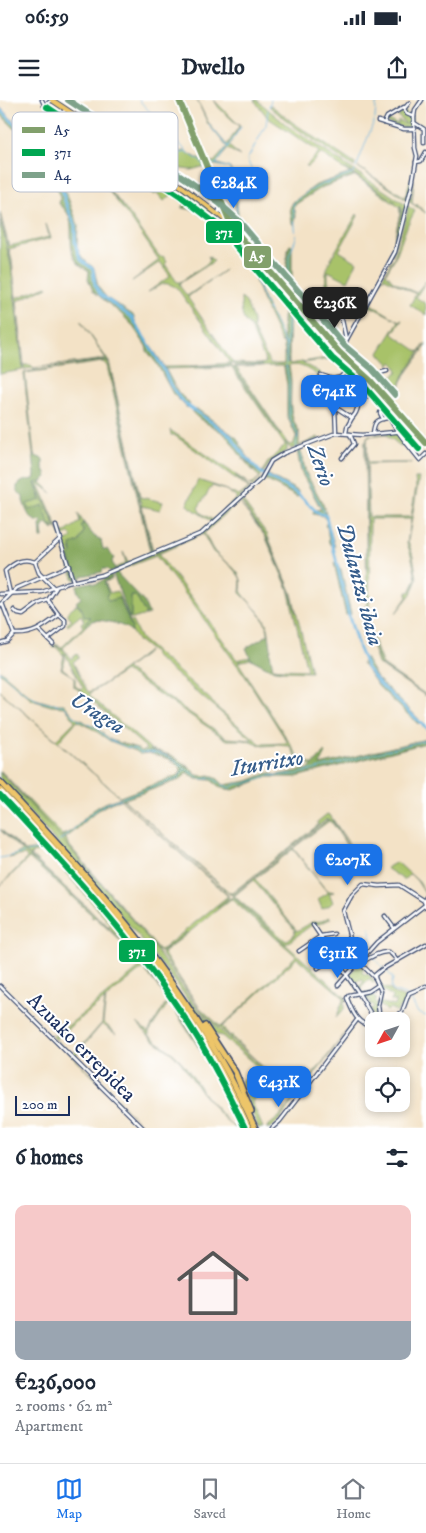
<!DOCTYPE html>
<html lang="en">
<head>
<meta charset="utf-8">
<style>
	:root { --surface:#fff; --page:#f6f6f7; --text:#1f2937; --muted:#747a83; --line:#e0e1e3; --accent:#1a73e8 }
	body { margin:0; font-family:"IM FELL DW Pica",serif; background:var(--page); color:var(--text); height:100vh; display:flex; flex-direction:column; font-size:19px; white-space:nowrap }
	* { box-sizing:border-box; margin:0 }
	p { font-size:16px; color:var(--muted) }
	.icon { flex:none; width:28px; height:28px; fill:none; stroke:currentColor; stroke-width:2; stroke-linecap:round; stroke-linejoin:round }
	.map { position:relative; height:1028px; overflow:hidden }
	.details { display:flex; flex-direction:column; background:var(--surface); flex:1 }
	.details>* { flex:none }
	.needle { width:32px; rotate:230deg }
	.controls { position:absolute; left:365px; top:912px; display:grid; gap:10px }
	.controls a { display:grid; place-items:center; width:45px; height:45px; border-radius:10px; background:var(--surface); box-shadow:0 2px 8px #0003; font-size:25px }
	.scale { position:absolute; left:15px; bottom:12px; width:55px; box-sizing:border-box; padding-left:5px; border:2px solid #1b2f5e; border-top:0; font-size:14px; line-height:18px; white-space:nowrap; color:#1b2f5e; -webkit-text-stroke:4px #fff; paint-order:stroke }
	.price { position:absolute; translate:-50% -42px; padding:0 11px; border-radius:10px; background:var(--accent); color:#fff; font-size:16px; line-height:32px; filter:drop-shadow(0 1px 2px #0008) }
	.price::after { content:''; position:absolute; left:50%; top:30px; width:15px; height:11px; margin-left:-8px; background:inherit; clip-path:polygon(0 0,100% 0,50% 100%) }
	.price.selected { background:#222; color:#fff }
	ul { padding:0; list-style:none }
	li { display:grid; align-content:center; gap:10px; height:265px; padding:0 15px }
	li+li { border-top:1px solid var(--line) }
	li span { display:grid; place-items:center; height:155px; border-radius:10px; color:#555 }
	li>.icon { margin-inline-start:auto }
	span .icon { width:90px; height:90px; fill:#fffc; stroke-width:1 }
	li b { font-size:21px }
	h2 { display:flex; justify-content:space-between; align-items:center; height:60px; padding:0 15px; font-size:21px }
	.status { display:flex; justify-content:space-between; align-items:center; height:35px; padding:0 25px; background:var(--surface); direction:ltr }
	.status svg { height:14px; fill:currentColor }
	header { display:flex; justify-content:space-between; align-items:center; height:65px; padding:0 15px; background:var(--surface); font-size:22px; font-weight:700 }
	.tab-bar { display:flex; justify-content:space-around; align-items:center; height:70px; border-top:1px solid var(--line); background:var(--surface); font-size:14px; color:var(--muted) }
	.tab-bar a { display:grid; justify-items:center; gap:2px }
	.tab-bar .selected { color:var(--accent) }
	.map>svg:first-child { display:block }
	.green { fill:#a8c269; stroke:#627864; fill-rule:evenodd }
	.forest { fill:#86a85d; stroke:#506c5e }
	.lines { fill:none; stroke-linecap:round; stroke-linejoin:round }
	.stream { stroke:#64b1dd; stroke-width:1 }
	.river { stroke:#64b1dd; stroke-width:3 }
	.minor-casing { stroke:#3b4a6e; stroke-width:5 }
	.major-casing { stroke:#3b4a6e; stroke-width:6 }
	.highway-casing { stroke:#3b4a6e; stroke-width:8 }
	.minor { stroke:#fff; stroke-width:2.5 }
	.major { stroke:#edc569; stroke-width:4 }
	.highway { stroke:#edc569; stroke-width:5 }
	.bus-1-casing { stroke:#fff; stroke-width:10 }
	.bus-2-casing { stroke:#fff; stroke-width:10 }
	.bus-3-casing { stroke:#fff; stroke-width:10 }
	.bus-1 { stroke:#82a06c; stroke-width:6 }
	.bus-2 { stroke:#00a651; stroke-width:6 }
	.bus-3 { stroke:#7ea28a; stroke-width:6 }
	.labels { text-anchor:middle; stroke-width:4; stroke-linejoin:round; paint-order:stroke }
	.street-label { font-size:21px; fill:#1b2f5e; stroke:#fff }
	.water-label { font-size:22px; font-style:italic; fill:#355c8a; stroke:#fff }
	.key { fill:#fff; stroke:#bbc1cf; stroke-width:1 }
	.key-label { font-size:14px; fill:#1b2f5e }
	.line-badge { stroke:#fff; stroke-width:2 }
	.badge-label { font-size:14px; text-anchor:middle; font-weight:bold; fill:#fff }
</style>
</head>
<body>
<div class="status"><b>06:59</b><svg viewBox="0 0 49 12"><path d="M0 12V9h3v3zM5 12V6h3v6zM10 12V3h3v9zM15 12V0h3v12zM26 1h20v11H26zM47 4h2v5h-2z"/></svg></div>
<header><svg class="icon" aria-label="menu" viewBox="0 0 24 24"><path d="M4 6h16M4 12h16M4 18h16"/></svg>Dwello<svg class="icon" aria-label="share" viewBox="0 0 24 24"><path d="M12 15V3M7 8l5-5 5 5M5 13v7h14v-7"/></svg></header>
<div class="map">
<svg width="426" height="1028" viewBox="0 0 426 1028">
	<rect width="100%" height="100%" fill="#fff"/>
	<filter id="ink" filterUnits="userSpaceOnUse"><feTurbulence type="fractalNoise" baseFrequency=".02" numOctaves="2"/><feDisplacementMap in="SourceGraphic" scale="10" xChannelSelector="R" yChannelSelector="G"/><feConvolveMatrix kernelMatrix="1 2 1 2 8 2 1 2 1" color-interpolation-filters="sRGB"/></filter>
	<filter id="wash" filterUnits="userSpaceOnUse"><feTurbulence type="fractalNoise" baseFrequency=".0096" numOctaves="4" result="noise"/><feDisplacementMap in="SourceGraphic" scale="20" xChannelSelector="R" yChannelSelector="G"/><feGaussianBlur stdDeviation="1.12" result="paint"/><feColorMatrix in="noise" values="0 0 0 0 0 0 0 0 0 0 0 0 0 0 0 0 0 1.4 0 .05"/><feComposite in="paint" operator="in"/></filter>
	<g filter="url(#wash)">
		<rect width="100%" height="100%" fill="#f3e2c6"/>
		<g class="green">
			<path d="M181,0L208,61L214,62L227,47L208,24L197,0L209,24L227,45L239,26L219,8L214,0L240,26L229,46L240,56L228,49L216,63L230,68L234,77L237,76V78L235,81V87L232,85L221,92L230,118L235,116L236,114L234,93H236L240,131L245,130L242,133L243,136L287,187L288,178L289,179V189H291L292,185L294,195L300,200L331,239L334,240L335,245L231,124ZM215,65L229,68L232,74L233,84L221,91L210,66Z"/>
			<polygon points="254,0 257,0 289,27 415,111 408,124 396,156 386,173 393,181 416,193 426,181 416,197 426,204 426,215 410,205 416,194 385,178 382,178 369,203 399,221 402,220 393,233 394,235 419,252 426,243 404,275 399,288 405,275 426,246 404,277 397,292 398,289 389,298 381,290 373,278 383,289 398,271 396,266 392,262 390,265 379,253 399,221 368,205 356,225 394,157 408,110 406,109 392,155 402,109 400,105 401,110 389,163 400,113 399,107 354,75 396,102 345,68 351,73 349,73 324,55 321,54 309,66 306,66 319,52 268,18"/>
			<polygon points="271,5 292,22 355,64 354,67 296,28 270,7"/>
			<polygon points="403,10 412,18 411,26 405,28 387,23 387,20 398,24 398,20 407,25 398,16 401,14"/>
			<polygon points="67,12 189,93 219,117 235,133 339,254 337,255 290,199 289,256 288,255 288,197 285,195 284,192 244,145 241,145 235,135 232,135 232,131 226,124 180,88 164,101 157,93 154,95 149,91 150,88 155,82 158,83 163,81 164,78"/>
			<path d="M65,33L96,72L98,71L104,76L101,79L134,120L159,156L161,157L163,156L167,162L165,164L177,182H180L208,163L210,160L208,156L214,161L180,183L179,185L187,196L225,170L189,196L188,198L233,263L258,264L266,263L250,226C241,221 241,208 241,198L246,202L253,220V229L270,264H284V253L286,256L287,262L290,264L332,257V259L302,263L321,273L316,281L324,285L323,287L322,285L315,282L317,275C303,266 297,262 284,268L283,266L236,267L288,344L293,345L296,337L297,338L299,331V346L318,337L319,339L291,349L285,342L287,346V351C265,362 268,371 252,386L235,376L250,388L205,429L199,433L154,453L152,451L141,404L142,402L140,401L109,262L104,260L24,269L13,171L0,113L9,146L49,137L46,124L51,138L9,149L12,160L16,198L47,186L48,187L17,201L24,265H31L34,268L106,259L80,220L109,262L140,397L163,402L160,410L142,406L153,451L198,433L212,422L187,405L198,380L219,387L239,396L249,388L181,340L174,335H171L170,330L251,385L260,377L254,372L242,358L261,374L268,362L285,345L231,267L165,269L164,267L232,266L281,336L234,267L263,265H235L231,263V265L189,266L230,263L177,188C162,179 161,186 148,192L170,176L160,162L132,181L159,160L133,122L64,34L119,102ZM212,386L226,390L237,398L213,420L201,413L198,408Z"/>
			<polygon points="185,51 204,62 206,66 191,70 175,68 164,54"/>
			<polygon points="358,67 405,97 413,72 409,99 411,99 414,81 412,103 416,106 417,104 418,106 426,113"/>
			<path d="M357,114L358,116L339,151L357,162L348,181L328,171C327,191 332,195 346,208L336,211L330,205L335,212L332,215L318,201L321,203L326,199V174L328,164Z"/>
			<polygon points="0,120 11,166 23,270 0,274"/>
			<polygon points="245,153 247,154 261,193 283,240 282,244 262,199"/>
			<polygon points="101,261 106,261 109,267 151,453 149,455 115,470 115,468 126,463 123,452 128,463 150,452 107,266 103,262 25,273 34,354 36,356 33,355 24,274 25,272"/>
			<polygon points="398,332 416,357 412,351 399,345 386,334 369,336 367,337 367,361 369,363 412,363 367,364 369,417 411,417 416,387 415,378 419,378 408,441 413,456 417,479 411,494 395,514 407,497 407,492 410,492 416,479 412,458 407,443 411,419 370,419 369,527 371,534 383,565 426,595 381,565 369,534 381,566 426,596 378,564 367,530 365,341 367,470 367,337 369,335"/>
			<path d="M263,378L264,379L242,400L267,434L292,494L311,572L281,571L282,569L307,570L288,489L265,436L239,402L204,433C208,438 210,446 214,451C225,465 245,468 241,491C250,506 268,516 269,534L268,535C269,521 250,502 240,493L241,480L239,476L229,464L213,452L203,434L158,454L199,507L237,560L250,557L251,559L238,562L298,656L301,659L314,665L313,667L297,658L290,646L276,645L263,646L244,640H227L125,571L95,590L90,593V596L151,649L173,656L189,667L184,666L170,656L150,650L148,651L149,653L140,654L136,651L110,641L93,629L77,621L58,642L120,697L0,591L56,640L75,621L65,607L51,606L32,600L0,573V570L32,598L53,604H64L76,618L84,621L87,625L94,626L111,640L137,648L141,651L147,650L145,647L82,592L74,587V577L61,569L64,556L56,547H51L54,545L64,550L55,544L62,547L83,527L81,523L84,521L81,515L68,526L67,524L72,520L68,515V511L77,504L90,518L85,524L86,526L63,548L71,559L77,554L79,557L73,562L88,592C99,590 137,560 148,551V552L126,569L227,638L253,640L153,555L154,553L139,541L138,542L131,531L132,528L119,498L109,501L106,497L108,493L104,482L112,477V479L105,482L110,493L117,491L130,521H132L141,539L210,599L215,606L256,640L261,644L288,643L245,576L190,500L156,456L119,470L118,473L115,471L200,434L238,401L266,436L289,489L296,513L291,491L269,441L240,400ZM64,552L83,588L82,590L75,586V578L62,568L65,560Z"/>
			<polygon points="35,382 56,428 56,429 49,423 43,405 29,411 27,404 41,398"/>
			<polygon points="41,382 52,393 40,384 39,384 61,435 80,422 78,414 84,423 82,424 84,431 79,442 70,449 72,454 70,456 76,480 73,478 64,443 72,438 69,433 63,437 61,436 36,383"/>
			<polygon points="131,496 135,496 137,498 146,515 132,519 129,517 131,516"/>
			<path d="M0,670L62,735L63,738H66L68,744L159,850H161L228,796L121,700L228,795V798L217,808L230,798H233L345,897L347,900L344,901V909L336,918L344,898L297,858L222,927L230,936L232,935L233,938L261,965L297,995L354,922L299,995L296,996L293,994L202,912L162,855L161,853L187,832L161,852L158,851L108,791ZM231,799L296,856L221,927L199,907L163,853Z"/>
			<polygon points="0,672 58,735 146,836 200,912 264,970 259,968 222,936 212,934 173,879 121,815 0,679"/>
			<polygon points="0,692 87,789 151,866 169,890 210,953 240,1012 238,1011 244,1028 241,1028 214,969 170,900 131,847 0,729 25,751 40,749 42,751 32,753 31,756 109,827 111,825 65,772 66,770 57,760 54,760 45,750 40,742 40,744 0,699"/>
			<polygon points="123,699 230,793 232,793 318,725 317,722 327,714 330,715 355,753 334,722 327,719 231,795"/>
			<path d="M328,720H331L335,725L360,766L333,724L329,721L293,748L326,790L334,792L329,793L333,802L330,805L322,809L318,799L328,793L293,749L255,779L297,831L312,822L322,821L330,817V819L319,824H313L286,844L232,796ZM253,780L295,830L294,835L286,841L234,796Z"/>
			<path d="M0,730L129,847L171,903L214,970L240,1028L215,973L169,902L149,932V935C159,944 171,950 180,960C196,978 213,1014 234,1026V1028L202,993L180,961L169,951L152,939L137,923L148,932L168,900L144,869H142L106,898L103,922L116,934L102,924L74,957L145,1028L51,935L55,936L137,870L140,865L127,847L95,817L92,818V815L29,758L0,786L27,758L24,755L9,758L22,751ZM105,899L102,923L81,947L71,955L56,940V938Z"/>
			<polygon points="397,762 419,782 426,795 417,781 410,774 404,780 386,768"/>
			<polygon points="359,864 364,869 362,872 364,874 368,874 375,882 373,883 369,879 361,887 362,890 359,891 356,886 358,884 360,886 364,881 361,879 355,884 349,875"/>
			<path d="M384,869L385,870L377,875C376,883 383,889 390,889L393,893L405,898L402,909L399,907L397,912L390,908L387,911L384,908L379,905V902L395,906L396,901H391L393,897C382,890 368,880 384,869Z"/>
			<polygon points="370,891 377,900 375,901 377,903 376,919 369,910 374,907 372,904 369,905 369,908 367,904 370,903 370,899 366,903 364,900 367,898 367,895 364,895 363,898 361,894"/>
			<polygon points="260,969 269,974 295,998 295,999 280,1019 271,1028 266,1028 280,1016 294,999 272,978 270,979 252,1002 263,1028 258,1028 241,982 243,978 249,994 254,996 268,977"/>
		</g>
		<g class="forest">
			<path d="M0,7L42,50L50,64L60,76L78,125L77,147L80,154L83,159L94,168L98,187L107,198L133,215L138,228L161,261L178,292L190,304L187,308L173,294L157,264L147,251L146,246L132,225L120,213L93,191L88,179L89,171C83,167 78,165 75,159C65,141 80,119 59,104L60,98L52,72L38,51L23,42L21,35L0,14Z"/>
			<polygon points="351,73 354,76 323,87 296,104 294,107 296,115 294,126 292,123 290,108 293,102 316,85"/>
			<polygon points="195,98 210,110 205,114 200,115 195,110 182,108 182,106 187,104"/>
			<path d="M290,144H291L292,148V185L290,190C287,177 284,157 290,144Z"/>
			<path d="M285,195L288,197L289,263C280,250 283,213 285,195Z"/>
			<path d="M285,266L289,267C295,291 284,308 299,331L297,338L287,316V285L284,268Z"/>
			<path d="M197,309L237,338L243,350L261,374L252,369V366C249,362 244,359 241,356C235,349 232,341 224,334C214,326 200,322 192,312Z"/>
			<polygon points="300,348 306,373 323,404 335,447 329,443 327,427 325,426 327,421 323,416 313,414 314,410 321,409 301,372 297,350"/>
			<path d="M33,355L43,359V366L47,377L41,382L35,383L41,400L27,404L29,410L43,405L49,423L54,429L53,430L47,424H45L42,429L43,438H41L40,425L43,422C29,422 27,412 23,401C24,395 20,394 17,391V386C22,380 26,380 34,379L35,375Z"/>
			<polygon points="265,373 298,391 298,394 300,396 297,397 264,379"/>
			<polygon points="84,423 94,436 101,440 103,449 107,449 114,458 112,461 115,470 110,472 107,469 103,469 102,472 82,476 81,478 76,480 69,456 72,453 71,445 79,442 84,431 81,427"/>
			<polygon points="334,463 341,469 351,514 346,515"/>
			<polygon points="115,471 144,502 149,514 146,515 137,498 135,496 131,496 131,517 129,517 113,474"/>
			<path d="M110,473L112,477L104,482L108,493L106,497L109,501L119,498L132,528L131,531C125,525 100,518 92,521C90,522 88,524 86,526L84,524L91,517H84L82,509L76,502L81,498L77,490V485L91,482L95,484C101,482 106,478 110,473Z"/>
			<polygon points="269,534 271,548 270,553 273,568 282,569 281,571 270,569 251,559 246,548"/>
			<polygon points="365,558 377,578 419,619 418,624 379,587 362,563"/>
			<path d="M426,639V643L296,677H267L233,690L221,688L211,680L196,679L187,672L182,679L122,700L120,697L179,675L181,669C174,658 161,657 149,653L148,651L150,650L175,659L184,666L190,668L197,675L203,676L210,675L218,679L224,685L248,681L268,673L276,675L309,669L325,652L326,653L320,665Z"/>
			<path d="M119,698L120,700C96,705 83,727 64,739L62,735C74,732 81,721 90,713C98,705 109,701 119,698Z"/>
		</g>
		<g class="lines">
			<g class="stream">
				<polyline points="139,0 187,52 204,64"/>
				<polyline points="269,7 271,0"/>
				<polyline points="375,19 376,5 380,0"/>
				<polyline points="209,25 228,47"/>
				<polyline points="125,45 147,59 187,52"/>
				<polyline points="203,64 219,102"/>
				<polyline points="208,64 216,64 229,68 235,78"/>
				<polyline points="216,64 241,27"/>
				<polyline points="356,68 374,21"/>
				<polyline points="353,73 355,71"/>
				<polyline points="237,116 235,79 252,70 247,60 266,25 268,10"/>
				<polyline points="237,118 239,132"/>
				<polyline points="240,139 263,198 286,246"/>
				<polyline points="289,190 289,156 296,138 293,104 307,92 323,84 352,74"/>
				<polyline points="286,264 288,196"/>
				<polyline points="286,265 289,281 289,317 298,335 296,345 299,351 303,371 326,416"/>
				<path d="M0,571C22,591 32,604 63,605L77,619L94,627L110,640L126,647L136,649L141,653C157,650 173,657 184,668"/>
				<path d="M122,698L178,678L185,669C192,671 196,679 204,679C207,679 209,678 212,678L223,685L230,688L236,684H244L267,676L298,674L426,640"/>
				<path d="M59,741C77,729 99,701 120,699"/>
				<polyline points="27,752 48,747"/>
				<polyline points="0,758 24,753"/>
				<polyline points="370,828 371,843"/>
				<polyline points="373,857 383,868"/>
				<polyline points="385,869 393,878 391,887 393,891 407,896"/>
				<polyline points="409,896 418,913 426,916"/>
			</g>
			<polyline class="river" points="0,9 40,50 59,75 65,101 75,125 75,142 77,150 81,160 93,169 95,185 100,194 132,218 163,268 170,284 180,299 188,306 230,335 244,355 260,372 298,394 317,412 326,416 350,520 359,549 367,568 379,583 426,628"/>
		</g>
	</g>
	<g filter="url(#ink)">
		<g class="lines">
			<g class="minor-casing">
				<g id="minor">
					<polyline points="42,0 48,13 57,24 61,20 60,14 66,10"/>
					<polyline points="179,0 231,125"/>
					<polyline points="409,3 404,9 407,14 414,17"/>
					<polyline points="44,6 52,0"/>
					<polyline points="378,21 404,29 413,29"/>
					<polyline points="413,22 424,29 424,43"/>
					<polyline points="384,23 387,17 404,7"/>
					<polyline points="416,62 421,61 426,52"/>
					<polyline points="218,114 221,103"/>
					<polyline points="336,213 342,220 346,239"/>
					<polyline points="347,259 344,273 341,277 345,288 356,287"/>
					<polyline points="367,274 364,268 349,257 346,241 395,152 412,85 417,56 415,48 414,17 415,10 422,0"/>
					<polyline points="321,275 333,279"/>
					<polyline points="371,276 376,285"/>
					<path d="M341,277L333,279L331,283L335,307L352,318C359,311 359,302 358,293"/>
					<polyline points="371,278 379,273 387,271"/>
					<polyline points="364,279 356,287 358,293 365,296 375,297"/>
					<path d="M367,281C372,290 375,300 385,304L380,313L383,319"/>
					<polyline points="333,296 339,289 345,288"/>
					<path d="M388,301L385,304C384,318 410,347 420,360L426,354"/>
					<polyline points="335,307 336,333"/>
					<polyline points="346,333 347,327 352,318"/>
					<path d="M373,334C374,322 376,319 389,318"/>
					<polyline points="413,350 416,332"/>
					<polyline points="342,358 354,344 350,334"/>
					<polyline points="56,426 73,481"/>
					<polyline points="35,462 61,438"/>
					<path d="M10,493L5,471C14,463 22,457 35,462L39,473L54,488"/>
					<polyline points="0,494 42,492 67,483 102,475 202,433 261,379 271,361 284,353 336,333 362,335 417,330 423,337"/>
					<polyline points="2,503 14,534"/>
					<polyline points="0,505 17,488 69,466"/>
					<polyline points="14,510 18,514 23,515 38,504 48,500"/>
					<polyline points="39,530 53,544"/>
					<polyline points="48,539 65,526 65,520 59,515 48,500 56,488"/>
					<path d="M0,543L7,541L14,534C34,535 43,527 59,515"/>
					<polyline points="426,797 424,801 426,807"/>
					<polyline points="385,816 394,828"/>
					<polyline points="313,825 358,892 375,921"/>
					<polyline points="299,851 321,836 334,834"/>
					<path d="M361,863C367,859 380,851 388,852C392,853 395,858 397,861"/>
					<polyline points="318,868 352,845"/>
					<polyline points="375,878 375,875 381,870 426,844"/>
					<polyline points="338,885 377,842 425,805"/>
					<polyline points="0,886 143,1028"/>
					<polyline points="380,921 378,905 381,891 375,878 355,858 343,811 352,795 363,784 379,786 399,785 424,801"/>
					<polyline points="389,921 402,912 409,893 426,886"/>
					<path d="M374,927C357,925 352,911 347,898L349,895L369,891L378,885"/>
					<polyline points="272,1028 280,1021 297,999 357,920"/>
				</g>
			</g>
			<g class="major-casing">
				<polyline id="major" points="52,0 184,88 225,120 339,252 370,280 426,343"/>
			</g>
			<g class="highway-casing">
				<g id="highway">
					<path d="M0,682C98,787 197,895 255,1028"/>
					<path d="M0,690C96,791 193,898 249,1028"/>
					<polyline points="205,926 235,972 251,1011"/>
				</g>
			</g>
			<use href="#minor" class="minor"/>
			<use href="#major" class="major"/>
			<use href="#highway" class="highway"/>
			<g class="bus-1-casing">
				<polyline id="bus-1" points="179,0 232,127 339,252 370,280 426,343"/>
			</g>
			<g class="bus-2-casing">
				<g id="bus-2">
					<polyline points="47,7 179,95 219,126 332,258 364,286 419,349"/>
					<path d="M0,695C71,771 142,848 197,937C215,966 230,997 245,1028"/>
				</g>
			</g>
			<g class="bus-3-casing">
				<polyline id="bus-3" points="68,0 189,81 219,103 239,121 345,246 372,269 395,295"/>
			</g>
			<use href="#bus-1" class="bus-1"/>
			<use href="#bus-2" class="bus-2"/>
			<use href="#bus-3" class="bus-3"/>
		</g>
	</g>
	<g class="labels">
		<g class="street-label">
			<text transform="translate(82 947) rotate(45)" y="7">Azuako errepidea</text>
		</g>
		<g class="water-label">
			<text transform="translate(322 365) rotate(71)" y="8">Zerio</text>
			<text transform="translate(361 484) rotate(75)" y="8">Dulantzi ibaia</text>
			<text transform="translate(98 612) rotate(32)" y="8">Uragea</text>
			<text transform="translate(267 662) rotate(-9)" y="8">Iturritxo</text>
		</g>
	</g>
	<rect x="12" y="12" width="166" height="80" rx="8" class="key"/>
	<rect x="22" y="27" width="23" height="6" fill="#82a06c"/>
	<rect x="22" y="49" width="23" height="7" fill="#00a651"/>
	<rect x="22" y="72" width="23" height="6" fill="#7ea28a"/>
	<g class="key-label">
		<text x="54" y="35">A5</text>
		<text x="54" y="57">371</text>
		<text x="54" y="80">A4</text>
	</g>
	<g class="line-badge">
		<rect x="205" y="120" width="38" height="24" rx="5" fill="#00a651"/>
		<rect x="243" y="145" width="29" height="24" rx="5" fill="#82a06c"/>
		<rect x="118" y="839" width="38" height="24" rx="5" fill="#00a651"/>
	</g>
	<g class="badge-label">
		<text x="224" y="137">371</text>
		<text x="257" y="161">A5</text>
		<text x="137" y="856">371</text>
	</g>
</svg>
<div class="controls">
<a><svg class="needle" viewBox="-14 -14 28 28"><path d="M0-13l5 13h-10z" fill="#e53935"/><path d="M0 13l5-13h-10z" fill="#747a83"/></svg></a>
<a><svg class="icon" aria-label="locate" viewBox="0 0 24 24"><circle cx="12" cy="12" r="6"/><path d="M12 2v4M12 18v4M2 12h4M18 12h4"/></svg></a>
</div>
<div class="scale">200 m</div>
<b class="price" style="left:234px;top:109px">€284K</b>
<b class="price selected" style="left:335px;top:229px">€236K</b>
<b class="price" style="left:334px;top:317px">€741K</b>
<b class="price" style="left:348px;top:786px">€207K</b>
<b class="price" style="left:338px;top:879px">€311K</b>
<b class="price" style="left:279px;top:1008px">€431K</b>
</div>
<section class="details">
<h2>6 homes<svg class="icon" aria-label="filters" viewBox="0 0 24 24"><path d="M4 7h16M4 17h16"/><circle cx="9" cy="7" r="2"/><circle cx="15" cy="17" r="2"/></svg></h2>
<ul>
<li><span style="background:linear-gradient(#f6c9c9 75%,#9aa5b1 0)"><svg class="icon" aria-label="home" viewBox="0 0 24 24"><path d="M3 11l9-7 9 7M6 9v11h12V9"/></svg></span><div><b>€236,000</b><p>2 rooms · 62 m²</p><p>Apartment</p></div></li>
</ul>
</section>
<nav class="tab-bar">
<a class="selected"><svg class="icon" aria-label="map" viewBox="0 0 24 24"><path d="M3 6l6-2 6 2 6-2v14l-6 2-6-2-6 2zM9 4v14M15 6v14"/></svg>Map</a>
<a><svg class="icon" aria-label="saved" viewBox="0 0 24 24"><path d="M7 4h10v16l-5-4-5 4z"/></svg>Saved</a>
<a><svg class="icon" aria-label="home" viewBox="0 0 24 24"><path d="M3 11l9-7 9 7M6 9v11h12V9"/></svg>Home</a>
</nav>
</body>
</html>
